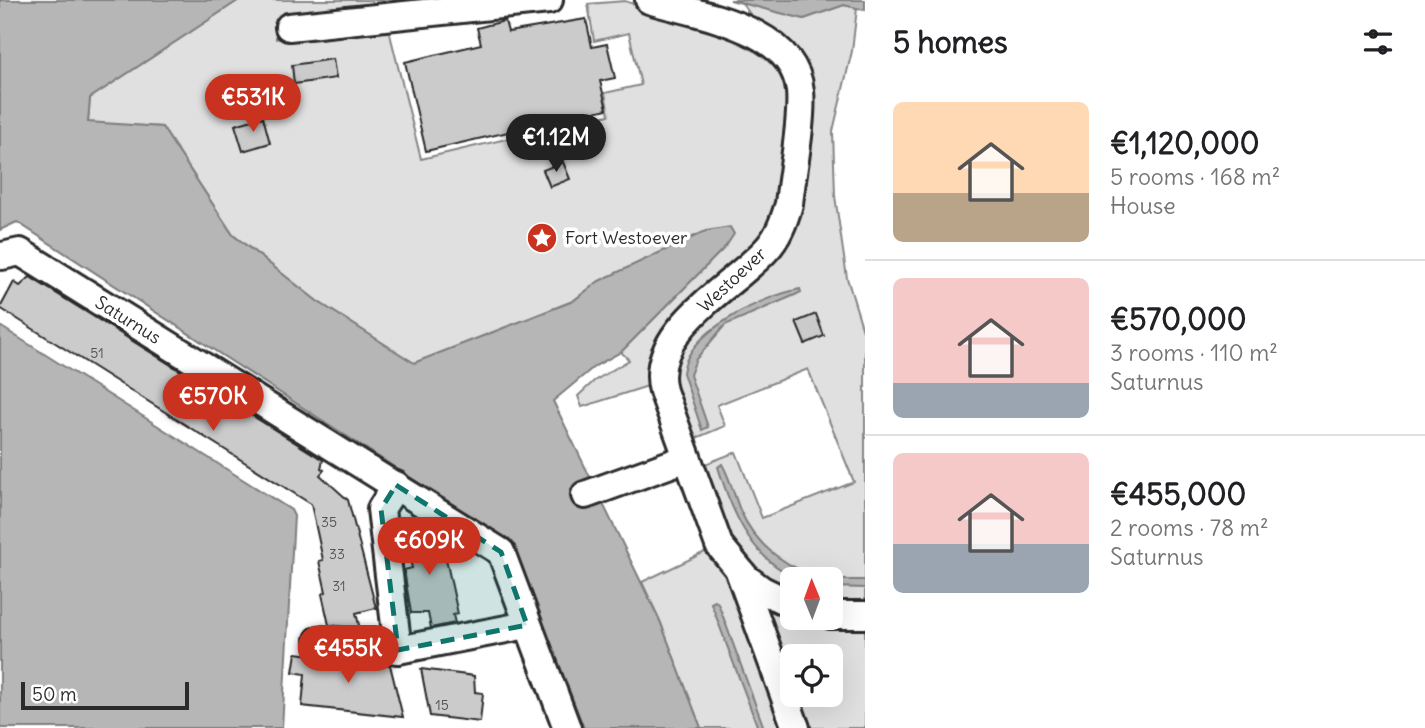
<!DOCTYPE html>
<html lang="en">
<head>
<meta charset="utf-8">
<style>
	:root { --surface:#fff; --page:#f2f2f2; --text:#202124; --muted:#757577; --line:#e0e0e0; --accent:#c8321e }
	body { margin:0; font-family:Delius,sans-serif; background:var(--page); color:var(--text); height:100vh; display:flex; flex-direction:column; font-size:26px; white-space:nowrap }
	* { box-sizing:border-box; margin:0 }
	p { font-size:23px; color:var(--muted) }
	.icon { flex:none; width:38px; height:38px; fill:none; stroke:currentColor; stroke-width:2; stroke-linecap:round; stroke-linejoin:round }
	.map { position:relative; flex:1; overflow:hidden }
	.side { display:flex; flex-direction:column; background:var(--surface); width:560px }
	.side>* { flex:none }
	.needle { width:46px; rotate:359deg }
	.tools { position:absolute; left:780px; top:567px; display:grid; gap:14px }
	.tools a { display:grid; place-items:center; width:63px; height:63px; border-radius:10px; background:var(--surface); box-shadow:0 7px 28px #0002; font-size:35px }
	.scale { position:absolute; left:21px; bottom:18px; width:168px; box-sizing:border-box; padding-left:7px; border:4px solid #2b2b2b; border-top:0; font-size:19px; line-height:24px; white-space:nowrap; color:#2b2b2b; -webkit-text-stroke:5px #fff; paint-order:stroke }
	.price { position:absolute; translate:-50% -60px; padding:0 16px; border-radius:24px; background:var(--accent); color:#fff; font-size:23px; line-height:46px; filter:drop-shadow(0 2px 4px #0008) }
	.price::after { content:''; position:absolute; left:50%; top:42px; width:21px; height:16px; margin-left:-10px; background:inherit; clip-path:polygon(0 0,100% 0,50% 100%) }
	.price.current { background:#222; color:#fff }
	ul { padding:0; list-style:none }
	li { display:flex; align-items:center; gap:21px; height:175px; padding:0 28px }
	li+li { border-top:2px solid var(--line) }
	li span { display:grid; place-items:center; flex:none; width:196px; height:140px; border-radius:10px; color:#555 }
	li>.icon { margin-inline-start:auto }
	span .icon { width:84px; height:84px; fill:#fffc; stroke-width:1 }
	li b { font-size:30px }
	h2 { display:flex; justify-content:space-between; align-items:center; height:84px; padding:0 28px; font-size:30px }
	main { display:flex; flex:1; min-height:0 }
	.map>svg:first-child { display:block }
	.green { fill:#e0e0e0; stroke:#868686; stroke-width:2; fill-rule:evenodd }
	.water { fill:#b6b6b6; stroke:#7e7e7e; stroke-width:2 }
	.building { fill:#cbcbcb; stroke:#2b2b2b; stroke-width:2 }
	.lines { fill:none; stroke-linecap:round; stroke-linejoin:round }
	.minor-casing { stroke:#2b2b2b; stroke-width:32 }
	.minor { stroke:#fff; stroke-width:26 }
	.marked { fill:#0f766e; fill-opacity:0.2; stroke:#0f766e; stroke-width:5; stroke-dasharray:14 9; stroke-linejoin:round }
	.labels { text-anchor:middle; stroke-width:7; stroke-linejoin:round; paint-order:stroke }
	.number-label { font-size:14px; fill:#535353 }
	.poi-label { font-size:18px; fill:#2b2b2b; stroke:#fff; text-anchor:start }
	.street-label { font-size:18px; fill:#2b2b2b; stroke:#fff }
</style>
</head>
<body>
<main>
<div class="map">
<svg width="865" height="728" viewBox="0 0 865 728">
	<rect width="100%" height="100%" fill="#fff"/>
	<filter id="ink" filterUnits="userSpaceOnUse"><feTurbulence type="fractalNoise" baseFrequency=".0143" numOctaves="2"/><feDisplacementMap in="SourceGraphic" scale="14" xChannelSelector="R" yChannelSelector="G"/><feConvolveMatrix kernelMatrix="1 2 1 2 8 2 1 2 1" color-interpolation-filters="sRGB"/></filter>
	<g filter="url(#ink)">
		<g class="green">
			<polygon points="239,0 446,0 276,22 276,39 388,26 421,159 609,115 605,93 641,85 629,33 594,41 588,4 625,1 762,47 781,65 791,86 780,198 770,227 653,351 649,364 651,385 582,407 578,396 594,381 629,360 621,352 726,246 706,231 599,281 573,301 414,363 317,301 233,235 162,127 88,123 90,98"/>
			<path d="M742,3L804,19L844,5L857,8L852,51L833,131L835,196L847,278L865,337V605L831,603V579H793V594C781,586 767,580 756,571C725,547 714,506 701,471L705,464L736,452L762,518L854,482L808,369L717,405L725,426L696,438C673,423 668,367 680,344L772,258L811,98Z"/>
			<path d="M707,551L732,582L793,618L850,625L865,624V728H701L660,621L642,582ZM793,656H831V695H793Z"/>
		</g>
		<g class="water">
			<polygon points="0,0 239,0 90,98 88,122 162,127 233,235 317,301 414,363 573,301 599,281 706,231 730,227 734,234 726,246 621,352 595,366 553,401 660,621 701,728 584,728 511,543 17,222 0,230"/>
			<polygon points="730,0 865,0 865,10 844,5 804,19"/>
			<path d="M800,289L801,292L795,295L725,325L696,359L690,375L708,427L702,430L683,373C687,331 764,296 800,289Z"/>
			<polygon points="0,326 291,510 294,516 282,728 0,728"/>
			<path d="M722,464C730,478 734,495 740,510C756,547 791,572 829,579C820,579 809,581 801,579C753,564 731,510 718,467Z"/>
			<polygon points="831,580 865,580 865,588 831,587"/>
			<polygon points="715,601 718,603 764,728 758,728 711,603"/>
		</g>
		<g class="building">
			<polygon points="586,19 592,47 607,44 615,78 600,81 607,109 426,151 405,62 481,44 477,28 488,25 505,21 508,32"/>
			<polygon points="333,59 336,78 294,84 292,65"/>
			<polygon points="263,117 270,143 243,151 235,125"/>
			<polygon points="563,162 570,179 550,187 543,170"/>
			<polygon points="30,277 323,460 321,468 324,470 320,475 348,500 376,608 356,613 360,629 329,625 322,594 326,592 319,561 323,560 311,504 0,308 14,282 20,286"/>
			<polygon points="816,314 824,336 805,344 796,322"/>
			<polygon points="421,525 441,536 458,614 453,615 455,623 431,628 428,613 411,613 404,570 412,568 402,529"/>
			<polygon points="296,653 390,665 403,717 302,706 305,674 293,672"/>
			<polygon points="421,669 474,676 475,692 483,693 480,722 430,716"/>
		</g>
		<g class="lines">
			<g class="minor-casing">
				<g id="minor">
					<path d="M649,0C698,15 794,27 800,91C803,119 792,174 789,204C784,221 778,238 765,251C729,289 647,332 663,391L719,545L746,578L762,590L793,605"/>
					<polyline points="289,27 549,0"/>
					<polyline points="2,256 20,252 501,552 567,728"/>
					<polyline points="396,485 381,509 398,650"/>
					<polyline points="585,495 687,458"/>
					<polyline points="739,571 796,728"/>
					<polyline points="831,615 865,615"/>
					<polyline points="319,640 398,650 527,625"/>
				</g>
			</g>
			<use href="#minor" class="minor"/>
		</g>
	</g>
	<path class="marked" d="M396,485L501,552L527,625L398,650L381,509Z"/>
	<defs>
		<g id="sight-disc" transform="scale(1.575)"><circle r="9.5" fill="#c8321e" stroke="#fff"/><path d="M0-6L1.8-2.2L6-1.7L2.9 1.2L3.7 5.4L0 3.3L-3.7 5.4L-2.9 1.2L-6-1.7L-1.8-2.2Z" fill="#fff"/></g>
	</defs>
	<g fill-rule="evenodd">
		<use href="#sight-disc" x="542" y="238"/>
	</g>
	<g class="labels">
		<g class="number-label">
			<text x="97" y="358">51</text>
			<text x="329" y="527">35</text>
			<text x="337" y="559">33</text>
			<text x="339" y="591">31</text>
			<text x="442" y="710">15</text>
		</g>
		<g class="poi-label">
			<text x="565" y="244">Fort Westoever</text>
		</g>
		<g class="street-label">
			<text transform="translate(732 280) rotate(-43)" y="6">Westoever</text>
			<text transform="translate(128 320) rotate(32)" y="6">Saturnus</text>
		</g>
	</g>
</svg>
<div class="tools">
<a><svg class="needle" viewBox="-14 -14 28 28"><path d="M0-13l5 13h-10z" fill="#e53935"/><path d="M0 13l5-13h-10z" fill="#757577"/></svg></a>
<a><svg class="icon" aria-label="locate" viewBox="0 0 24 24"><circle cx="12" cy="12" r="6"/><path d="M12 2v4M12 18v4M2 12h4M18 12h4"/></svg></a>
</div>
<div class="scale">50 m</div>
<b class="price" style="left:253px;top:134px">€531K</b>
<b class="price current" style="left:556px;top:174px">€1.12M</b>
<b class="price" style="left:213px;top:433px">€570K</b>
<b class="price" style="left:429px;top:577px">€609K</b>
<b class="price" style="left:348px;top:685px">€455K</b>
</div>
<section class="side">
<h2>5 homes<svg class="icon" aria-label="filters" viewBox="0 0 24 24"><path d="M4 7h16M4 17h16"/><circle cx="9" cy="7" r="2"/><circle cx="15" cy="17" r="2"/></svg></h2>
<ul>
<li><span style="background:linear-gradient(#ffd9b3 65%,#b9a48a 0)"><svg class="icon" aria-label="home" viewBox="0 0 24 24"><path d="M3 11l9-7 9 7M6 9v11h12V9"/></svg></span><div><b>€1,120,000</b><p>5 rooms · 168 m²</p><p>House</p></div></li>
<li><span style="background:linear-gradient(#f6c9c9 75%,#9aa5b1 0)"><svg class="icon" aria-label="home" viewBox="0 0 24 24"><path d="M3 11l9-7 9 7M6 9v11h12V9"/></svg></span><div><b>€570,000</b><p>3 rooms · 110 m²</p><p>Saturnus</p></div></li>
<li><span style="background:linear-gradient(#f6c9c9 65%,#9aa5b1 0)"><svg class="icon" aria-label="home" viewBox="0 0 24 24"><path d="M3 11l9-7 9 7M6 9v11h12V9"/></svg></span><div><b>€455,000</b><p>2 rooms · 78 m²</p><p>Saturnus</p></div></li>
</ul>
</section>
</main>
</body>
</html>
